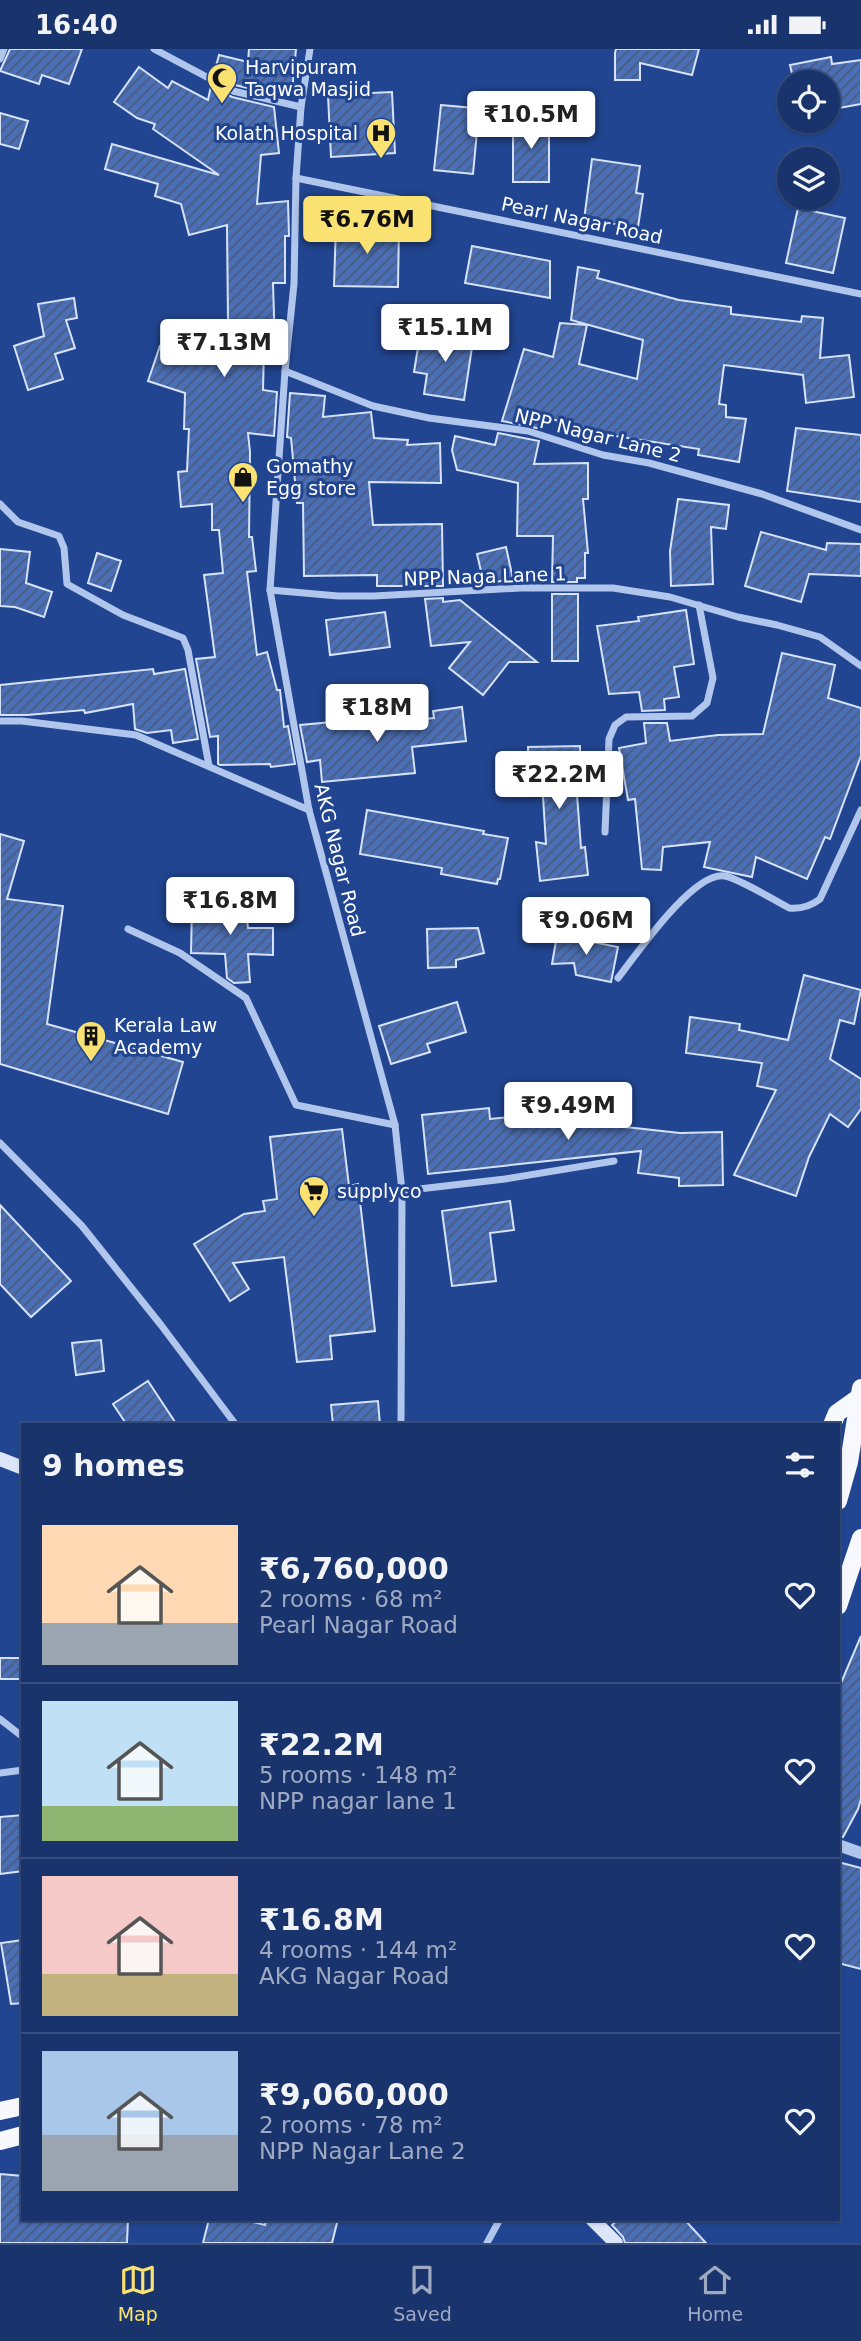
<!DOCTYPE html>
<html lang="en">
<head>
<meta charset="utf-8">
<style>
	:root { --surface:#19346c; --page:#263f74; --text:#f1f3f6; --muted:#9faac2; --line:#374f7f; --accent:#f9e172 }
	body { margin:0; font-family:"DejaVu Sans",sans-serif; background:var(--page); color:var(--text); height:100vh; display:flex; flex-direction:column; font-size:26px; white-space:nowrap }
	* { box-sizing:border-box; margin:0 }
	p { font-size:23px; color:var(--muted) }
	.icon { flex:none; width:38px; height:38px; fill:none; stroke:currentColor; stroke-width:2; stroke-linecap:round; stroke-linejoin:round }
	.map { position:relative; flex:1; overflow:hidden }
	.side { position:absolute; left:21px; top:1374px; width:819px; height:798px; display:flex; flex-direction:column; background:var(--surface); border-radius:0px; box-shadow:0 2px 5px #0004,0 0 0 2px var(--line) }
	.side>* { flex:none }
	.fabs { position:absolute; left:777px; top:21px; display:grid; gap:14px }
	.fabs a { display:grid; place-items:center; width:63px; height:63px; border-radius:50%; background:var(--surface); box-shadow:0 2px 5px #0004,0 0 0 2px var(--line); font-size:35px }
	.price { position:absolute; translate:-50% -60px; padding:0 16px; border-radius:7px; background:#fff; color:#222; font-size:23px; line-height:46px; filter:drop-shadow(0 2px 4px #0008) }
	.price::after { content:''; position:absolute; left:50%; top:42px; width:21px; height:16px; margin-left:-10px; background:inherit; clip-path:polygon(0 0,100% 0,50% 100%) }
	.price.current { background:var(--accent); color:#111 }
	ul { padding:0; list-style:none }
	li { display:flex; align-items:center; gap:21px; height:175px; padding:0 21px }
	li+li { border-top:2px solid var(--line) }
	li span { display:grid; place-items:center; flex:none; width:196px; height:140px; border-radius:0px; color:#555 }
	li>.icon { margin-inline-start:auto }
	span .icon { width:84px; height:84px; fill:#fffc; stroke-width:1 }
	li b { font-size:30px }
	h2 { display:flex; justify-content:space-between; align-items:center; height:84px; padding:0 21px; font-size:30px }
	.status { display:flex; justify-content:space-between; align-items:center; height:49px; padding:0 35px; background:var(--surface); direction:ltr }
	.status svg { height:19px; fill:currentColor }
	.tab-bar { display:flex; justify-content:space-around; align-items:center; height:98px; border-top:2px solid var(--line); background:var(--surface); font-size:19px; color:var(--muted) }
	.tab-bar a { display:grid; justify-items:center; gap:4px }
	.tab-bar .current { color:var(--accent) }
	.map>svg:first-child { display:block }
	.building { fill:url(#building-hatch); stroke:#d6e2f9; stroke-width:2 }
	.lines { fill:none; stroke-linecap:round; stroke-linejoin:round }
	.minor { stroke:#b1c6ed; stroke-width:7 }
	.tertiary { stroke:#b1c6ed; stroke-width:12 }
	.secondary { stroke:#dde6f9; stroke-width:14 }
	.primary { stroke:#f7f9ff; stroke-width:18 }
	.labels { text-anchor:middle; stroke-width:6; stroke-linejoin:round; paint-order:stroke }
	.poi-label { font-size:19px; fill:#fff; stroke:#214590; text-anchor:start }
	.street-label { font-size:19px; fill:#fff; stroke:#214590 }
</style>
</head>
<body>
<div class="status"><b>16:40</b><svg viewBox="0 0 49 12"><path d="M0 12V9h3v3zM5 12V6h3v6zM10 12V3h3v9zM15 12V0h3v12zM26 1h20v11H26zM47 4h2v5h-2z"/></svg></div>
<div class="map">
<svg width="861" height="2194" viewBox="0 0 861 2194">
	<defs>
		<pattern id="building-hatch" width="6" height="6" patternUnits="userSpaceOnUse" patternTransform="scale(1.75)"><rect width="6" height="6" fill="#4a6fb7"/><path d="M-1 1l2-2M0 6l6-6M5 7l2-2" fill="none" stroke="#4b5c7c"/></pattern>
	</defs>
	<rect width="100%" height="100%" fill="#214590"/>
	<g class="building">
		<polygon points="10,0 82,0 69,35 42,26 39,35 0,22"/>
		<polygon points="249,0 296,0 292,44 273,42 273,45 235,36 214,25 219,6 248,13"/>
		<polygon points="616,0 699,0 692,26 640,14 640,31 615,31 615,4"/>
		<polygon points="831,8 832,15 861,11 861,55 828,61 828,33 794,33 790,16"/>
		<polygon points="139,18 168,39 172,32 208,51 211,37 232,48 274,58 279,104 261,106 257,155 288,152 289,187 285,187 285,234 273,234 275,299 264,300 263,341 277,343 274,387 248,384 250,403 249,488 252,488 256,522 247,523 257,606 267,603 277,641 280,641 284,678 288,677 295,715 271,718 270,715 220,716 218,715 218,687 210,688 196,610 215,608 204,526 223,524 219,481 212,481 212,455 181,458 178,423 187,422 189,380 184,380 185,344 148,332 160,297 192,308 191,272 228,271 227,176 189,186 181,155 155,147 158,135 105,120 112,95 219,126 153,80 155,75 137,69 114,53"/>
		<polygon points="392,43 395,104 331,108 328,46"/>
		<polygon points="441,56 474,59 473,72 478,72 473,125 434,121"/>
		<polygon points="0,64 28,72 19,100 0,95"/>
		<rect x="513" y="72" width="36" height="61"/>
		<polygon points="592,110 640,117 636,144 643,145 638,178 584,171"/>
		<polygon points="798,159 845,169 833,224 786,214"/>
		<polygon points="336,175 399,176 398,238 334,237"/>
		<polygon points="472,197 550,212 550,249 465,234"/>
		<polygon points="578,218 599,222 597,229 679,251 731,258 731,265 801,273 802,267 823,269 820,309 849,306 854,348 806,354 803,326 724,316 719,355 726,356 726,368 746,370 739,413 698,406 699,400 615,387 544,368 542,380 502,372 524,300 553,308 560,274 587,276 579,315 637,330 643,291 571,271"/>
		<polygon points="74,249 77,269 66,271 75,299 55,305 63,330 28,341 14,297 44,287 38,255"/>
		<polygon points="452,282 474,285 464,351 424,345 427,325 414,323 420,286 451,290"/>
		<polygon points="290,344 325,347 323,368 371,363 374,389 408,391 407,396 440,394 441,434 369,433 373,476 442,475 443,537 377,537 377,526 304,527 303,454 297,454 291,389 287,388"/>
		<polygon points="796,379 861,386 861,453 787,442"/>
		<polygon points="498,384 539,392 534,415 588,414 588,450 583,450 588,504 585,504 585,529 577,529 577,533 552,533 553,487 517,487 518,434 457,421 452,401 455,387 495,396"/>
		<polygon points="678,450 729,456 726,480 711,478 713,535 671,537 670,502"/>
		<polygon points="761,483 826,501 827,494 861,495 861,527 809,525 801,553 745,537"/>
		<polygon points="506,498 513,530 484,535 477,505"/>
		<polygon points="0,500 30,503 26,534 52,543 44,568 15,558 0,557"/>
		<polygon points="97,504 121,512 111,542 88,534"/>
		<rect x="552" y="545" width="26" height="67"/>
		<polygon points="443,549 443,553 460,551 537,613 509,613 483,646 449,619 470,593 431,597 425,550"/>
		<polygon points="686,561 694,615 674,618 679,648 664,650 665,661 642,662 639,643 609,645 597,577 639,572 638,568"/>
		<polygon points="385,563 390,598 330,606 326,571"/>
		<polygon points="782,604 835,616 828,649 861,659 861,707 830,790 825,788 807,830 756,808 752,828 704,818 710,793 663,798 661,821 642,820 635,750 628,751 619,699 646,694 644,674 667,674 670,692 718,686 763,685"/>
		<polygon points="153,620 154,625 185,620 198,690 173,694 171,681 147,684 135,680 133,655 85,664 84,661 27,666 0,666 0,636"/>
		<polygon points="462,658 466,692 412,698 415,724 322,733 320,711 307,713 300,676 387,668 388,673 434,669 433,662"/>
		<polygon points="580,697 580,732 576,732 581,799 585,798 588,826 540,832 536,793 546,795 542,732 529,732 528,698"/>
		<polygon points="367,761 484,782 483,785 508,789 500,830 498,830 497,835 441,825 442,819 360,805"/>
		<polygon points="0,785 24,792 7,850 63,857 47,975 183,1013 168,1065 0,1015"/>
		<polygon points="245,851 248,879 273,879 273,906 248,905 250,933 234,934 227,929 225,905 191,904 192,857 226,857 225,853"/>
		<polygon points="478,879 484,904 456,911 456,918 428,919 427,880"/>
		<polygon points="557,886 618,898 611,933 576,926 574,914 552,915"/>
		<polygon points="804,926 861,941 854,975 840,971 830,1010 861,1030 861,1060 848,1078 830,1065 809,1108 796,1147 734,1126 776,1041 757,1037 762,1014 686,1004 690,968 740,975 739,981 788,991"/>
		<polygon points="457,953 466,983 427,995 430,1003 391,1015 379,977"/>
		<polygon points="623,1048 626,1078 680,1084 722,1083 723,1136 679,1137 679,1129 638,1124 641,1102 428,1125 422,1066 489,1059 490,1070 559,1063 558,1054"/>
		<polygon points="342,1080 349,1137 358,1135 375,1282 330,1287 332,1310 297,1313 284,1208 233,1214 249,1240 230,1252 194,1195 244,1165 265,1162 263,1152 277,1150 270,1088"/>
		<polygon points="510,1152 514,1181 490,1184 496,1232 452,1237 442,1162"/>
		<polygon points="0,1156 71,1232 31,1268 0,1235"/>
		<polygon points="101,1291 104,1322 76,1326 72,1294"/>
		<polygon points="148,1332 177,1376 127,1376 113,1355"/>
		<polygon points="378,1352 380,1376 333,1376 331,1356"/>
		<polygon points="861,1587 861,1750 858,1760 843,1788 838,1787 838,1641"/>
		<rect x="0" y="1609" width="23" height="21"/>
		<polygon points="23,1766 23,1822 0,1825 0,1768"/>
		<polygon points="838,1813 861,1819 861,1920 838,1914"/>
		<polygon points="23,1891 23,1954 11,1955 1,1894"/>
		<polygon points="0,2125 23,2127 23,2170 128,2170 127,2194 0,2194"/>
		<polygon points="209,2170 241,2170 265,2176 266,2170 338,2170 332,2194 203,2194"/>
		<polygon points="619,2170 684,2170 706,2194 625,2194 623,2188 612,2176"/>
	</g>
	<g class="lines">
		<g class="minor">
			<polyline points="154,0 233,42 301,58"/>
			<polyline points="310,0 301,58 296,129 294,235 285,322 270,541 309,761 395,1076 402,1142 401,1376"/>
			<polyline points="0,10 4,0"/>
			<polyline points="296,129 861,245"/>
			<polyline points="285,322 373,357 429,369 528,382 603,406 649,414 762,445 861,481"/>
			<polyline points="0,455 18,473 59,487 64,499 67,535 123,566 183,589 188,601 209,717"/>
			<polyline points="270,541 338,547 374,547 520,539 613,539 670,548 738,568 777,576 820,588 861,617"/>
			<polyline points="0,672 22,672 136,686 309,761"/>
			<polyline points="605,783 609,690 615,676 626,668 692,667 707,654 713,629 699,556"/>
			<polyline points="128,880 180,904 246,949 296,1056 395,1076"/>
			<path d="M618,929C636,906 694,821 725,827C742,831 772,850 789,859C800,860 811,857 820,850L861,761"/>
			<polyline points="0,1094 82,1177 161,1276 236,1376"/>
			<polyline points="402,1142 505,1130 614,1112"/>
			<polyline points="0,1670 23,1688"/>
			<polyline points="0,1724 23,1721"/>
			<polyline points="487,2194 500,2170"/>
		</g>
		<polyline class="tertiary" points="838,1796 861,1804"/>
		<g class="secondary">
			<polyline points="0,1410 23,1419"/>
			<polyline points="592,2170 616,2194"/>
		</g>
		<g class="primary">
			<polyline points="832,1376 837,1364 861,1347"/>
			<polyline points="838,1452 849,1413 861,1339"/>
			<polyline points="838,1557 861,1489"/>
			<polyline points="0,2062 23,2057"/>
			<polyline points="0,2092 23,2086"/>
		</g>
	</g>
	<defs>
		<g id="mosque-pin" transform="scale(1.575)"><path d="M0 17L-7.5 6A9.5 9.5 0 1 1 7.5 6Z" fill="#f9e172" stroke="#214590"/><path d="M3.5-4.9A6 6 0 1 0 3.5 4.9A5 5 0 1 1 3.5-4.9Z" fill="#111"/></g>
		<g id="hospital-pin" transform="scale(1.575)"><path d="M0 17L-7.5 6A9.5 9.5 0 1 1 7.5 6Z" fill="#f9e172" stroke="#214590"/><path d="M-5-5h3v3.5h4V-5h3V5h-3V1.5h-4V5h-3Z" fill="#111"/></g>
		<g id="shop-pin" transform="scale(1.575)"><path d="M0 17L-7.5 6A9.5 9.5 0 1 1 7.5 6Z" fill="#f9e172" stroke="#214590"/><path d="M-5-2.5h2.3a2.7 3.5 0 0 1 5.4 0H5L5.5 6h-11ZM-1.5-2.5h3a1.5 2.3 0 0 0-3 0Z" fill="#111"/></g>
		<g id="building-pin" transform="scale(1.575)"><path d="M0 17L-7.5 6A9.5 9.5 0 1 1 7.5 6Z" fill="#f9e172" stroke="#214590"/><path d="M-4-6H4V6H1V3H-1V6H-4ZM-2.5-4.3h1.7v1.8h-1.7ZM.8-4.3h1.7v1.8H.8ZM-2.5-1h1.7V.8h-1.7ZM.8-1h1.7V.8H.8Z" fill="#111"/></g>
		<g id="supermarket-pin" transform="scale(1.575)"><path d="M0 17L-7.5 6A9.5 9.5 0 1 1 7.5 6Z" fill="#f9e172" stroke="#214590"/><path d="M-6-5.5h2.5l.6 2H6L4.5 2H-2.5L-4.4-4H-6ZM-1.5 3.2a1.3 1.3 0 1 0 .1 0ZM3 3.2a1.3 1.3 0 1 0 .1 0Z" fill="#111"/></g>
	</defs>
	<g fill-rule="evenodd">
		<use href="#mosque-pin" x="222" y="29"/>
		<use href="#hospital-pin" x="381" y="84"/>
		<use href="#shop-pin" x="243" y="428"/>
		<use href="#building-pin" x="91" y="987"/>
		<use href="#supermarket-pin" x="314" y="1142"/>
	</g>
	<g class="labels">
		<g class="poi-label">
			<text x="245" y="25">Harvipuram<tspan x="245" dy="22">Taqwa Masjid</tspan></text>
			<text x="358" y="91" text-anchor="end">Kolath Hospital</text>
			<text x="266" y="424">Gomathy<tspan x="266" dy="22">Egg store</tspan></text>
			<text x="114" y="983">Kerala Law<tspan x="114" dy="22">Academy</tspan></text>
			<text x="337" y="1149">supplyco</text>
		</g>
		<g class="street-label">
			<text transform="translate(582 171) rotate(12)" y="7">Pearl Nagar Road</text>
			<text transform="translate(598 386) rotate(14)" y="7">NPP Nagar Lane 2</text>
			<text transform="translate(485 527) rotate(-2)" y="7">NPP Naga Lane 1</text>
			<text transform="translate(340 811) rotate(76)" y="7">AKG Nagar Road</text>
		</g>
	</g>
</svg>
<div class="fabs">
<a><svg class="icon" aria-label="locate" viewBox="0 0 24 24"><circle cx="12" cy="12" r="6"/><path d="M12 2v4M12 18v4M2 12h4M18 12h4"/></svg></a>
<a><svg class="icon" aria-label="layers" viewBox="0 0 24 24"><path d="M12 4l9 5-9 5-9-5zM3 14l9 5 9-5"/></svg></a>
</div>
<b class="price" style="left:531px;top:102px">₹10.5M</b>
<b class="price current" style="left:367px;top:207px">₹6.76M</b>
<b class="price" style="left:445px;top:315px">₹15.1M</b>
<b class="price" style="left:224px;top:330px">₹7.13M</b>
<b class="price" style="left:377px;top:695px">₹18M</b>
<b class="price" style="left:559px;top:762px">₹22.2M</b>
<b class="price" style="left:230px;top:888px">₹16.8M</b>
<b class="price" style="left:586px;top:908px">₹9.06M</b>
<b class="price" style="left:568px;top:1093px">₹9.49M</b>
<section class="side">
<h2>9 homes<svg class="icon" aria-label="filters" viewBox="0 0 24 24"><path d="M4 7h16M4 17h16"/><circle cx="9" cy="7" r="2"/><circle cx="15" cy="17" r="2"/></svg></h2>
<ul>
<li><span style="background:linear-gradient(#ffd9b3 70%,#9aa5b1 0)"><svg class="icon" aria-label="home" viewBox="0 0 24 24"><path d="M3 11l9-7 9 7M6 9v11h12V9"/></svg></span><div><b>₹6,760,000</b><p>2 rooms · 68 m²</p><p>Pearl Nagar Road</p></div><svg class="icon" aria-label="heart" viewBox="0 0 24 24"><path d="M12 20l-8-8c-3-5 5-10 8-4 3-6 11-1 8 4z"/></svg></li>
<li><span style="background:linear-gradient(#bfe0f5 75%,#8fb573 0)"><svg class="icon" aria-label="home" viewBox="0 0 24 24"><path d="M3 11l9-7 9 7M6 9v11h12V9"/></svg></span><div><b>₹22.2M</b><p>5 rooms · 148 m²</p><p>NPP nagar lane 1</p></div><svg class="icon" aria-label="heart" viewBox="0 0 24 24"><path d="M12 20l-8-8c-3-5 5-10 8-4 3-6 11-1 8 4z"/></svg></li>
<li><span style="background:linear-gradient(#f6c9c9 70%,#c2b280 0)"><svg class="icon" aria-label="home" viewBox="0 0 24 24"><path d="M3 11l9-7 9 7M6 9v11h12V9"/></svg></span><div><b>₹16.8M</b><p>4 rooms · 144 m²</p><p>AKG Nagar Road</p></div><svg class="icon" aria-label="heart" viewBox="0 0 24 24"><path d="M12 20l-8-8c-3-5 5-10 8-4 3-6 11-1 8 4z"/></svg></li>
<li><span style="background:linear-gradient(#a9c7e8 60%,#9aa5b1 0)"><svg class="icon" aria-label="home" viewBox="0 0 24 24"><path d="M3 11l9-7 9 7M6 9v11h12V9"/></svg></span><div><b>₹9,060,000</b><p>2 rooms · 78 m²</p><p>NPP Nagar Lane 2</p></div><svg class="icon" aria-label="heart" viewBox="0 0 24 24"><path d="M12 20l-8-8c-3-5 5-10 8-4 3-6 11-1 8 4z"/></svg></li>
</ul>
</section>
</div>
<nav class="tab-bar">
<a class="current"><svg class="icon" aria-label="map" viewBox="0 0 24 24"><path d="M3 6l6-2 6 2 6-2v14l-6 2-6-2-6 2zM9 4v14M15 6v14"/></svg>Map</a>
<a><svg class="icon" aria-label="saved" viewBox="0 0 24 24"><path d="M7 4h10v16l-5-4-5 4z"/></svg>Saved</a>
<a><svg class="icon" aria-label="home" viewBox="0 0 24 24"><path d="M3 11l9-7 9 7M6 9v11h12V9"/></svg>Home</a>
</nav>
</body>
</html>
